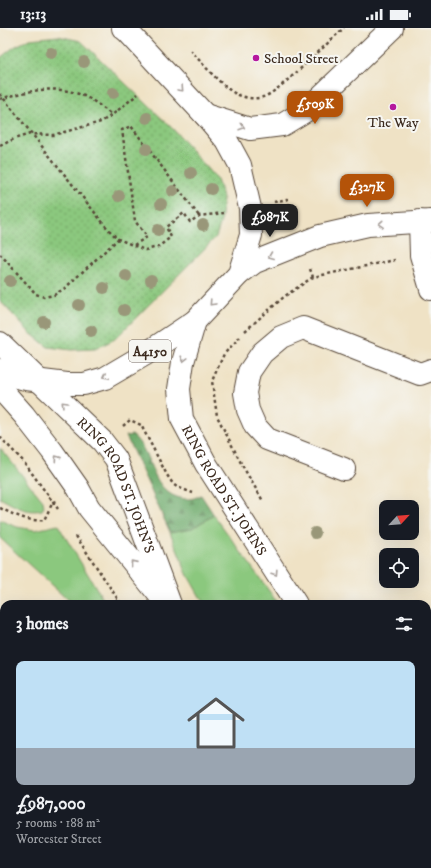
<!DOCTYPE html>
<html lang="en">
<head>
<meta charset="utf-8">
<style>
	:root { --surface:#171b24; --page:#20242c; --text:#f1f3f6; --muted:#9ea1a6; --line:#363941; --accent:#b45309 }
	body { margin:0; font-family:"IM FELL DW Pica",serif; background:var(--page); color:var(--text); height:100vh; display:flex; flex-direction:column; font-size:15px; white-space:nowrap }
	* { box-sizing:border-box; margin:0 }
	p { font-size:13px; color:var(--muted) }
	.icon { flex:none; width:22px; height:22px; fill:none; stroke:currentColor; stroke-width:2; stroke-linecap:round; stroke-linejoin:round }
	.map { position:relative; flex:1; overflow:hidden }
	.sheet { position:absolute; left:0px; top:572px; width:431px; height:268px; display:flex; flex-direction:column; background:var(--surface); border-radius:12px 12px 0 0; box-shadow:0 4px 16px #0002 }
	.sheet>* { flex:none }
	.needle { width:26px; rotate:64deg }
	.controls { position:absolute; left:379px; top:472px; display:grid; gap:8px }
	.controls a { display:grid; place-items:center; width:40px; height:40px; border-radius:8px; background:var(--surface); box-shadow:0 4px 16px #0002; font-size:20px }
	.price { position:absolute; translate:-50% -34px; padding:0 9px; border-radius:8px; background:var(--accent); color:#fff; font-size:13px; line-height:26px; filter:drop-shadow(0 1px 2px #0008) }
	.price::after { content:''; position:absolute; left:50%; top:24px; width:12px; height:9px; margin-left:-6px; background:inherit; clip-path:polygon(0 0,100% 0,50% 100%) }
	.price.on { background:#222; color:#fff }
	ul { padding:0; list-style:none }
	li { display:grid; align-content:center; gap:8px; height:212px; padding:0 16px }
	li+li { border-top:1px solid var(--line) }
	li span { display:grid; place-items:center; height:124px; border-radius:8px; color:#555 }
	li>.icon { margin-inline-start:auto }
	span .icon { width:72px; height:72px; fill:#fffc; stroke-width:1 }
	li b { font-size:17px }
	h2 { display:flex; justify-content:space-between; align-items:center; height:48px; padding:0 16px; font-size:17px }
	.status { display:flex; justify-content:space-between; align-items:center; height:28px; padding:0 20px; background:var(--surface); direction:ltr }
	.status svg { height:11px; fill:currentColor }
	.map>svg:first-child { display:block }
	.green { fill:#8bc87e; stroke:#63794e }
	.forest { fill:url(#forest-firs); stroke:#566b46 }
	.park { fill:url(#park-dots); stroke:#63794e }
	.lines { fill:none; stroke-linecap:round; stroke-linejoin:round }
	.minor-casing { stroke:#564637; stroke-width:24 }
	.highway-casing { stroke:#564637; stroke-width:24 }
	.path { stroke:#564637; stroke-width:2.5; stroke-dasharray:3 3; stroke-linecap:butt }
	.minor { stroke:#fff; stroke-width:22 }
	.highway { stroke:#fff; stroke-width:22 }
	.tree { fill:#999779 }
	.oneway { stroke:#a79f9a }
	.poi-dot { fill:#b5179e; stroke:#f6f6f2; stroke-width:1.5 }
	.labels { text-anchor:middle; stroke-width:4; stroke-linejoin:round; paint-order:stroke }
	.shield { fill:#f6f6f2; stroke:#73675e; stroke-width:1 }
	.shield-label { font-size:13px; font-weight:bold; fill:#3b2a1e }
	.poi-label { font-size:14px; fill:#3b2a1e; stroke:#f6f6f2; text-anchor:start }
	.street-label { font-size:14px; fill:#3b2a1e; stroke:#f6f6f2 }
</style>
</head>
<body>
<div class="status"><b>13:13</b><svg viewBox="0 0 49 12"><path d="M0 12V9h3v3zM5 12V6h3v6zM10 12V3h3v9zM15 12V0h3v12zM26 1h20v11H26zM47 4h2v5h-2z"/></svg></div>
<div class="map">
<svg width="431" height="840" viewBox="0 0 431 840">
	<defs>
		<pattern id="forest-firs" width="22" height="20" patternUnits="userSpaceOnUse"><rect width="22" height="20" fill="#70ac6d"/><path d="M5 1l3.5 6h-7zM16 11l3.5 6h-7z" fill="#5d8c59"/></pattern>
		<pattern id="park-dots" width="8" height="8" patternUnits="userSpaceOnUse"><rect width="8" height="8" fill="#8bc87e"/><path d="M2 2h.1M6 6h.1" fill="none" stroke="#73a367" stroke-width="1.8" stroke-linecap="round"/></pattern>
	</defs>
	<rect width="100%" height="100%" fill="#f6f6f2"/>
	<filter id="ink" filterUnits="userSpaceOnUse"><feTurbulence type="fractalNoise" baseFrequency=".025" numOctaves="2"/><feDisplacementMap in="SourceGraphic" scale="8" xChannelSelector="R" yChannelSelector="G"/><feConvolveMatrix kernelMatrix="1 2 1 2 8 2 1 2 1" color-interpolation-filters="sRGB"/></filter>
	<filter id="wash" filterUnits="userSpaceOnUse"><feTurbulence type="fractalNoise" baseFrequency=".012" numOctaves="4" result="noise"/><feDisplacementMap in="SourceGraphic" scale="16" xChannelSelector="R" yChannelSelector="G"/><feGaussianBlur stdDeviation="0.9" result="paint"/><feColorMatrix in="noise" values="0 0 0 0 0 0 0 0 0 0 0 0 0 0 0 0 0 1.4 0 .05"/><feComposite in="paint" operator="in"/></filter>
	<g filter="url(#wash)">
		<rect width="100%" height="100%" fill="#efe2c5"/>
		<g class="green">
			<path d="M0,420L43,473L44,479L42,482C27,486 13,477 0,470Z"/>
			<polygon points="214,487 272,567 277,576 204,576 187,546 170,504 192,500"/>
			<polygon points="0,492 17,499 35,502 58,497 106,576 72,576 0,510"/>
			<polygon points="357,836 427,836 428,840 360,840"/>
		</g>
		<path class="forest" d="M132,407C152,422 150,460 177,469C186,472 192,472 201,467L214,487L192,500L170,504L126,408Z"/>
		<polygon class="park" points="58,8 81,13 173,101 217,152 223,169 222,190 216,209 115,311 95,321 71,322 48,319 30,305 0,273 0,30 14,19 30,11"/>
	</g>
	<g filter="url(#ink)">
		<g class="lines">
			<g class="minor-casing">
				<g id="minor">
					<polyline points="205,87 250,101 282,97 307,82 392,0"/>
					<polyline points="420,193 421,227 431,261"/>
					<polyline points="239,246 255,234 320,208 368,197 431,193"/>
					<polyline points="344,441 267,411 255,398 248,382 245,365 249,344 262,325 281,309 303,300 420,346 431,342"/>
					<polyline points="0,639 4,642"/>
					<polyline points="175,836 178,840"/>
				</g>
			</g>
			<g class="highway-casing">
				<g id="highway">
					<path id="s1" d="M195,293L183,334L179,361L182,391L206,436L296,576"/>
					<path id="s2" d="M0,315L102,413L116,431L170,576"/>
					<polyline points="0,342 12,348 26,351 67,356 84,356 105,350 144,327 195,293 239,246 251,207 250,180 240,137 227,113 205,87 128,4 123,0"/>
					<polyline points="0,360 24,387 52,423 78,460 89,480 161,569"/>
					<polyline points="427,786 431,795"/>
					<polyline points="325,836 328,840"/>
				</g>
			</g>
			<g class="path">
				<path d="M190,22C203,36 216,52 231,63C240,69 252,72 263,69C276,67 330,12 344,0"/>
				<polyline points="0,66 108,201 118,211 145,222 158,219 171,209 166,199 184,185 190,194 199,188 224,185"/>
				<path d="M0,71C30,62 61,55 90,71C97,75 105,82 112,87"/>
				<polyline points="0,118 14,111 30,106 53,107 101,94 112,87 138,66"/>
				<polyline points="274,174 287,171 293,190"/>
				<polyline points="134,217 147,209 135,193 122,102 131,98 199,188"/>
				<polyline points="0,226 36,266 44,269 54,267 65,260 118,211"/>
				<polyline points="310,241 313,249 395,232"/>
				<polyline points="245,303 285,268 313,249"/>
				<polyline points="240,309 224,326 212,353 217,388 242,437 263,473"/>
				<polyline points="123,398 130,392 141,397 167,447 173,456 177,459 193,465"/>
				<polyline points="0,409 23,433 58,481"/>
				<path d="M0,480C15,487 28,494 44,492L53,474L56,473"/>
				<polyline points="76,508 121,576"/>
				<polyline points="427,745 431,754"/>
			</g>
			<use href="#minor" class="minor"/>
			<use href="#highway" class="highway"/>
		</g>
		<g class="tree">
			<circle cx="51" cy="25" r="6"/>
			<circle cx="84" cy="34" r="6"/>
			<circle cx="113" cy="65" r="6"/>
			<circle cx="147" cy="90" r="6"/>
			<circle cx="146" cy="121" r="6"/>
			<circle cx="191" cy="145" r="6"/>
			<circle cx="211" cy="161" r="6"/>
			<circle cx="173" cy="163" r="6"/>
			<circle cx="119" cy="168" r="6"/>
			<circle cx="161" cy="176" r="6"/>
			<circle cx="203" cy="197" r="6"/>
			<circle cx="158" cy="202" r="6"/>
			<circle cx="126" cy="248" r="6"/>
			<circle cx="151" cy="252" r="6"/>
			<circle cx="10" cy="253" r="6"/>
			<circle cx="104" cy="260" r="6"/>
			<circle cx="79" cy="277" r="6"/>
			<circle cx="124" cy="282" r="6"/>
			<circle cx="44" cy="294" r="6"/>
			<circle cx="91" cy="303" r="6"/>
			<circle cx="315" cy="505" r="6"/>
		</g>
		<defs><path id="oneway-chevron" d="M-2-3.5L2.5 0L-2 3.5" fill="none" stroke-width="1.6" stroke-linecap="round" stroke-linejoin="round"/></defs>
		<g class="oneway">
			<use href="#oneway-chevron" transform="translate(181 61) rotate(47)"/>
			<use href="#oneway-chevron" transform="translate(242 99) rotate(18)"/>
			<use href="#oneway-chevron" transform="translate(381 196) rotate(176)"/>
			<use href="#oneway-chevron" transform="translate(271 228) rotate(158)"/>
			<use href="#oneway-chevron" transform="translate(212 275) rotate(133)"/>
			<use href="#oneway-chevron" transform="translate(184 331) rotate(105)"/>
			<use href="#oneway-chevron" transform="translate(106 348) rotate(155)"/>
			<use href="#oneway-chevron" transform="translate(64 376) rotate(-135)"/>
			<use href="#oneway-chevron" transform="translate(57 430) rotate(-125)"/>
			<use href="#oneway-chevron" transform="translate(133 535) rotate(-129)"/>
			<use href="#oneway-chevron" transform="translate(275 545) rotate(57)"/>
		</g>
	</g>
	<g class="poi-dot">
		<circle cx="256" cy="30" r="4"/>
		<circle cx="393" cy="79" r="4"/>
	</g>
	<g class="labels">
		<rect class="shield" x="129" y="312" width="42" height="22" rx="3"/>
		<g class="shield-label">
			<text x="150" y="328">A4150</text>
		</g>
		<g class="poi-label">
			<text x="264" y="35">School Street</text>
			<text x="393" y="99" text-anchor="middle">The Way</text>
		</g>
		<g class="street-label">
			<text dy="5" stroke="none"><textPath href="#s2" startOffset="187">RING ROAD ST. JOHN'S</textPath></text>
			<text dy="5" stroke="none"><textPath href="#s1" startOffset="183">RING ROAD ST. JOHNS</textPath></text>
		</g>
	</g>
</svg>
<div class="controls">
<a><svg class="needle" viewBox="-14 -14 28 28"><path d="M0-13l5 13h-10z" fill="#e53935"/><path d="M0 13l5-13h-10z" fill="#9ea1a6"/></svg></a>
<a><svg class="icon" aria-label="locate" viewBox="0 0 24 24"><circle cx="12" cy="12" r="6"/><path d="M12 2v4M12 18v4M2 12h4M18 12h4"/></svg></a>
</div>
<b class="price" style="left:315px;top:97px">£509K</b>
<b class="price" style="left:367px;top:180px">£327K</b>
<b class="price on" style="left:270px;top:210px">£987K</b>
<section class="sheet">
<h2>3 homes<svg class="icon" aria-label="filters" viewBox="0 0 24 24"><path d="M4 7h16M4 17h16"/><circle cx="9" cy="7" r="2"/><circle cx="15" cy="17" r="2"/></svg></h2>
<ul>
<li><span style="background:linear-gradient(#bfe0f5 70%,#9aa5b1 0)"><svg class="icon" aria-label="home" viewBox="0 0 24 24"><path d="M3 11l9-7 9 7M6 9v11h12V9"/></svg></span><div><b>£987,000</b><p>5 rooms · 188 m²</p><p>Worcester Street</p></div></li>
</ul>
</section>
</div>
</body>
</html>
